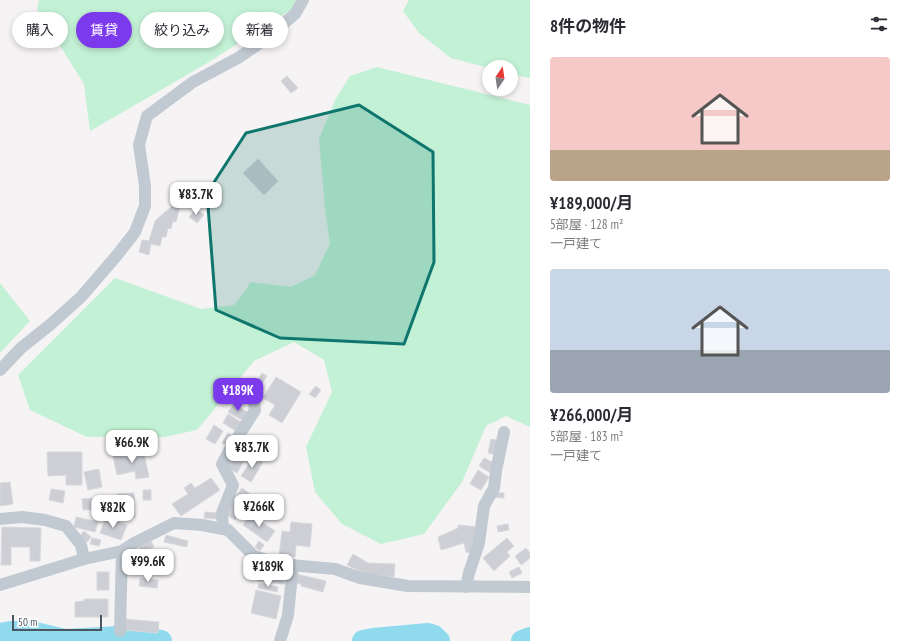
<!DOCTYPE html>
<html lang="ja">
<head>
<meta charset="utf-8">
<style>
	:root { --surface:#fff; --page:#f7f7f7; --text:#2b2b33; --muted:#7c7c81; --accent:#7c3aed }
	body { margin:0; font-family:"PT Sans Narrow","Noto Sans JP",sans-serif; background:var(--page); color:var(--text); height:100vh; display:flex; flex-direction:column; font-size:15px; white-space:nowrap }
	* { box-sizing:border-box; margin:0 }
	p { font-size:13px; color:var(--muted) }
	.icon { flex:none; width:22px; height:22px; fill:none; stroke:currentColor; stroke-width:2; stroke-linecap:round; stroke-linejoin:round }
	.map { position:relative; flex:1; overflow:hidden }
	.details { display:flex; flex-direction:column; background:var(--surface); width:380px }
	.details>* { flex:none }
	.top-card { position:absolute; left:12px; top:12px; width:380px; height:36px; display:flex; gap:8px }
	.needle { width:26px; rotate:13deg }
	.fabs { position:absolute; left:482px; top:60px; display:grid; gap:8px }
	.fabs a { display:grid; place-items:center; width:36px; height:36px; border-radius:50%; background:var(--surface); box-shadow:0 2px 6px #0003; font-size:20px }
	.scale { position:absolute; left:12px; bottom:10px; width:90px; box-sizing:border-box; padding-left:4px; border:2px solid #4a5661; border-top:0; font-size:11px; line-height:14px; white-space:nowrap; color:#4a5661; -webkit-text-stroke:3px #fff; paint-order:stroke }
	.price { position:absolute; translate:-50% -34px; padding:0 9px; border-radius:8px; background:#fff; color:#222; font-size:13px; line-height:26px; filter:drop-shadow(0 1px 2px #0008) }
	.price::after { content:''; position:absolute; left:50%; top:24px; width:12px; height:9px; margin-left:-6px; background:inherit; clip-path:polygon(0 0,100% 0,50% 100%) }
	.price.on { background:var(--accent); color:#fff }
	ul { padding:0; list-style:none }
	li { display:grid; align-content:center; gap:8px; height:212px; padding:0 20px }
	li span { display:grid; place-items:center; height:124px; border-radius:4px; color:#555 }
	li>.icon { margin-inline-start:auto }
	span .icon { width:72px; height:72px; fill:#fffc; stroke-width:1 }
	li b { font-size:17px }
	h2 { display:flex; justify-content:space-between; align-items:center; height:48px; padding:0 20px; font-size:17px }
	.tag { padding:0 14px; border-radius:18px; background:var(--surface); box-shadow:0 2px 6px #0003; font-size:14px; line-height:36px }
	.tag.on { background:var(--accent); color:#fff }
	main { display:flex; flex:1; min-height:0 }
	.map>svg:first-child { display:block }
	.green { fill:#c3f1d5 }
	.lines { fill:none; stroke-linecap:round; stroke-linejoin:round }
	.river { stroke:#90daee; stroke-width:22 }
	.building { fill:#cdcfd5; stroke:#d7d9de }
	.street { stroke:#c1cad2; stroke-width:12 }
	.marked { fill:#0f766e; fill-opacity:0.2; stroke:#0f766e; stroke-width:3; stroke-linejoin:round }
</style>
</head>
<body>
<main>
<div class="map">
<svg width="530" height="641" viewBox="0 0 530 641">
	<rect width="100%" height="100%" fill="#f5f3f3"/>
	<g class="green">
		<polygon points="39,0 296,0 292,9 204,65 90,131 84,84 37,9"/>
		<polygon points="409,0 530,0 530,78 511,74 511,67 489,68 451,58 419,33 403,11"/>
		<polygon points="377,67 530,105 530,427 506,416 486,426 462,482 424,534 381,544 342,524 315,492 306,447 332,392 324,360 294,342 254,361 197,430 164,437 87,437 30,410 18,375 115,278 201,309 234,305 246,290 250,282 291,287 315,275 330,244 325,209 319,139 335,100 350,76"/>
		<polygon points="0,283 30,321 0,353"/>
	</g>
	<g class="lines">
		<g class="river">
			<polyline points="0,634 11,632 31,632 65,640 137,636 161,641"/>
			<polyline points="363,641 373,639 428,634 434,636 439,641"/>
			<polyline points="522,641 530,638"/>
		</g>
	</g>
	<g class="building">
		<polygon points="287,76 298,88 291,93 281,81"/>
		<polygon points="258,159 278,181 264,195 243,173"/>
		<polygon points="175,204 180,205 176,222 173,221 171,229 168,228 166,237 162,237 160,246 151,244 149,255 139,252 142,240 149,241 155,221 165,212"/>
		<polygon points="196,209 204,215 197,223 189,217"/>
		<polygon points="262,373 267,376 257,391 253,388"/>
		<polygon points="276,377 301,392 282,423 269,415 275,405 263,398"/>
		<polygon points="316,386 321,390 315,398 309,394"/>
		<polygon points="234,404 247,412 242,420 228,412"/>
		<polygon points="228,414 241,422 236,431 223,423"/>
		<polygon points="214,425 223,431 215,444 206,439"/>
		<polygon points="228,433 235,437 229,447 222,443"/>
		<polygon points="242,438 257,446 248,463 244,461 237,473 226,467"/>
		<polygon points="491,439 500,441 497,455 488,453"/>
		<polygon points="143,449 149,477 136,479 135,471 117,475 113,456"/>
		<polygon points="47,452 82,452 82,485 66,485 66,475 48,476"/>
		<polygon points="254,456 263,462 251,482 241,476"/>
		<polygon points="484,458 494,463 489,472 479,466"/>
		<polygon points="99,469 102,487 88,490 84,472"/>
		<polygon points="478,470 489,477 481,490 470,484"/>
		<polygon points="211,478 220,490 181,516 172,504 188,494 184,488 191,483 195,488"/>
		<polygon points="10,482 13,504 0,506 0,483"/>
		<polygon points="242,488 266,506 259,515 235,497"/>
		<polygon points="51,489 65,491 63,503 49,500"/>
		<rect x="143" y="490" width="8" height="10"/>
		<polygon points="494,492 504,493 504,498 493,497"/>
		<polygon points="134,493 135,517 119,519 117,494"/>
		<polygon points="98,498 98,509 83,510 82,499"/>
		<polygon points="234,500 244,506 235,520 225,514"/>
		<polygon points="205,512 219,513 219,519 204,518"/>
		<polygon points="251,514 275,531 267,542 243,525"/>
		<polygon points="76,517 98,522 95,532 74,527"/>
		<polygon points="106,517 127,525 121,540 100,533"/>
		<polygon points="291,522 312,524 310,547 296,545 295,557 279,556 282,531 290,532"/>
		<polygon points="508,524 509,530 498,532 497,526"/>
		<polygon points="458,525 477,527 473,553 466,552 464,543 441,550 438,537 458,528"/>
		<polygon points="2,527 41,528 40,561 30,561 30,547 11,547 11,565 1,565"/>
		<polygon points="84,531 91,537 87,542 80,536"/>
		<polygon points="166,535 188,541 187,547 164,542"/>
		<polygon points="92,538 101,540 99,546 90,544"/>
		<polygon points="507,538 514,546 507,552 510,556 494,571 483,558"/>
		<polygon points="151,541 154,547 142,552 139,547"/>
		<polygon points="259,541 264,545 260,551 255,547"/>
		<polygon points="526,548 530,553 530,558 521,565 515,556"/>
		<polygon points="353,554 368,563 395,564 394,577 365,574 347,565"/>
		<polygon points="126,556 156,558 156,570 125,569"/>
		<polygon points="519,567 522,573 512,578 509,572"/>
		<polygon points="258,569 285,572 284,584 257,581"/>
		<rect x="97" y="572" width="12" height="18"/>
		<polygon points="296,574 326,581 323,592 301,586 301,584 294,582"/>
		<polygon points="140,578 158,580 157,588 139,586"/>
		<polygon points="259,583 278,587 277,592 258,588"/>
		<polygon points="256,590 281,596 276,619 251,613"/>
		<polygon points="84,599 108,599 108,617 75,617 75,602 84,601"/>
		<polygon points="124,619 159,622 158,633 123,630"/>
	</g>
	<g class="lines">
		<g class="street">
			<polyline points="0,370 21,348 51,324 81,297 118,254 135,232 145,206 145,186 139,145 147,116 193,82 238,58 260,43 295,14 303,0"/>
			<polyline points="0,519 22,517 45,520 66,526 81,545 84,559"/>
			<polyline points="223,529 222,513 233,485 222,464 229,451 255,410 253,396"/>
			<polyline points="0,585 84,559 122,551 134,543 174,523 202,525 228,530 254,556 279,564 335,569 360,578 408,586 530,587"/>
			<polyline points="466,587 469,573 479,543 484,506 494,488 496,471 504,432"/>
			<polyline points="120,631 122,551"/>
			<polyline points="280,641 288,615 293,565"/>
		</g>
	</g>
	<path class="marked" d="M359,105L433,152L434,262L404,344L280,338L216,310L207,193L246,133Z"/>
</svg>
<div class="fabs">
<a><svg class="needle" viewBox="-14 -14 28 28"><path d="M0-13l5 13h-10z" fill="#e53935"/><path d="M0 13l5-13h-10z" fill="#7c7c81"/></svg></a>
</div>
<div class="scale">50 m</div>
<b class="price" style="left:196px;top:216px">¥83.7K</b>
<b class="price on" style="left:238px;top:412px">¥189K</b>
<b class="price" style="left:132px;top:464px">¥66.9K</b>
<b class="price" style="left:252px;top:469px">¥83.7K</b>
<b class="price" style="left:259px;top:528px">¥266K</b>
<b class="price" style="left:113px;top:529px">¥82K</b>
<b class="price" style="left:148px;top:583px">¥99.6K</b>
<b class="price" style="left:268px;top:588px">¥189K</b>
<div class="top-card">
<a class="tag">購入</a>
<a class="tag on">賃貸</a>
<a class="tag">絞り込み</a>
<a class="tag">新着</a>
</div>
</div>
<section class="details">
<h2>8件の物件<svg class="icon" aria-label="filters" viewBox="0 0 24 24"><path d="M4 7h16M4 17h16"/><circle cx="9" cy="7" r="2"/><circle cx="15" cy="17" r="2"/></svg></h2>
<ul>
<li><span style="background:linear-gradient(#f6c9c9 75%,#b9a48a 0)"><svg class="icon" aria-label="home" viewBox="0 0 24 24"><path d="M3 11l9-7 9 7M6 9v11h12V9"/></svg></span><div><b>¥189,000/月</b><p>5部屋 · 128 m²</p><p>一戸建て</p></div></li>
<li><span style="background:linear-gradient(#c9d6e8 65%,#9aa5b1 0)"><svg class="icon" aria-label="home" viewBox="0 0 24 24"><path d="M3 11l9-7 9 7M6 9v11h12V9"/></svg></span><div><b>¥266,000/月</b><p>5部屋 · 183 m²</p><p>一戸建て</p></div></li>
</ul>
</section>
</main>
</body>
</html>
